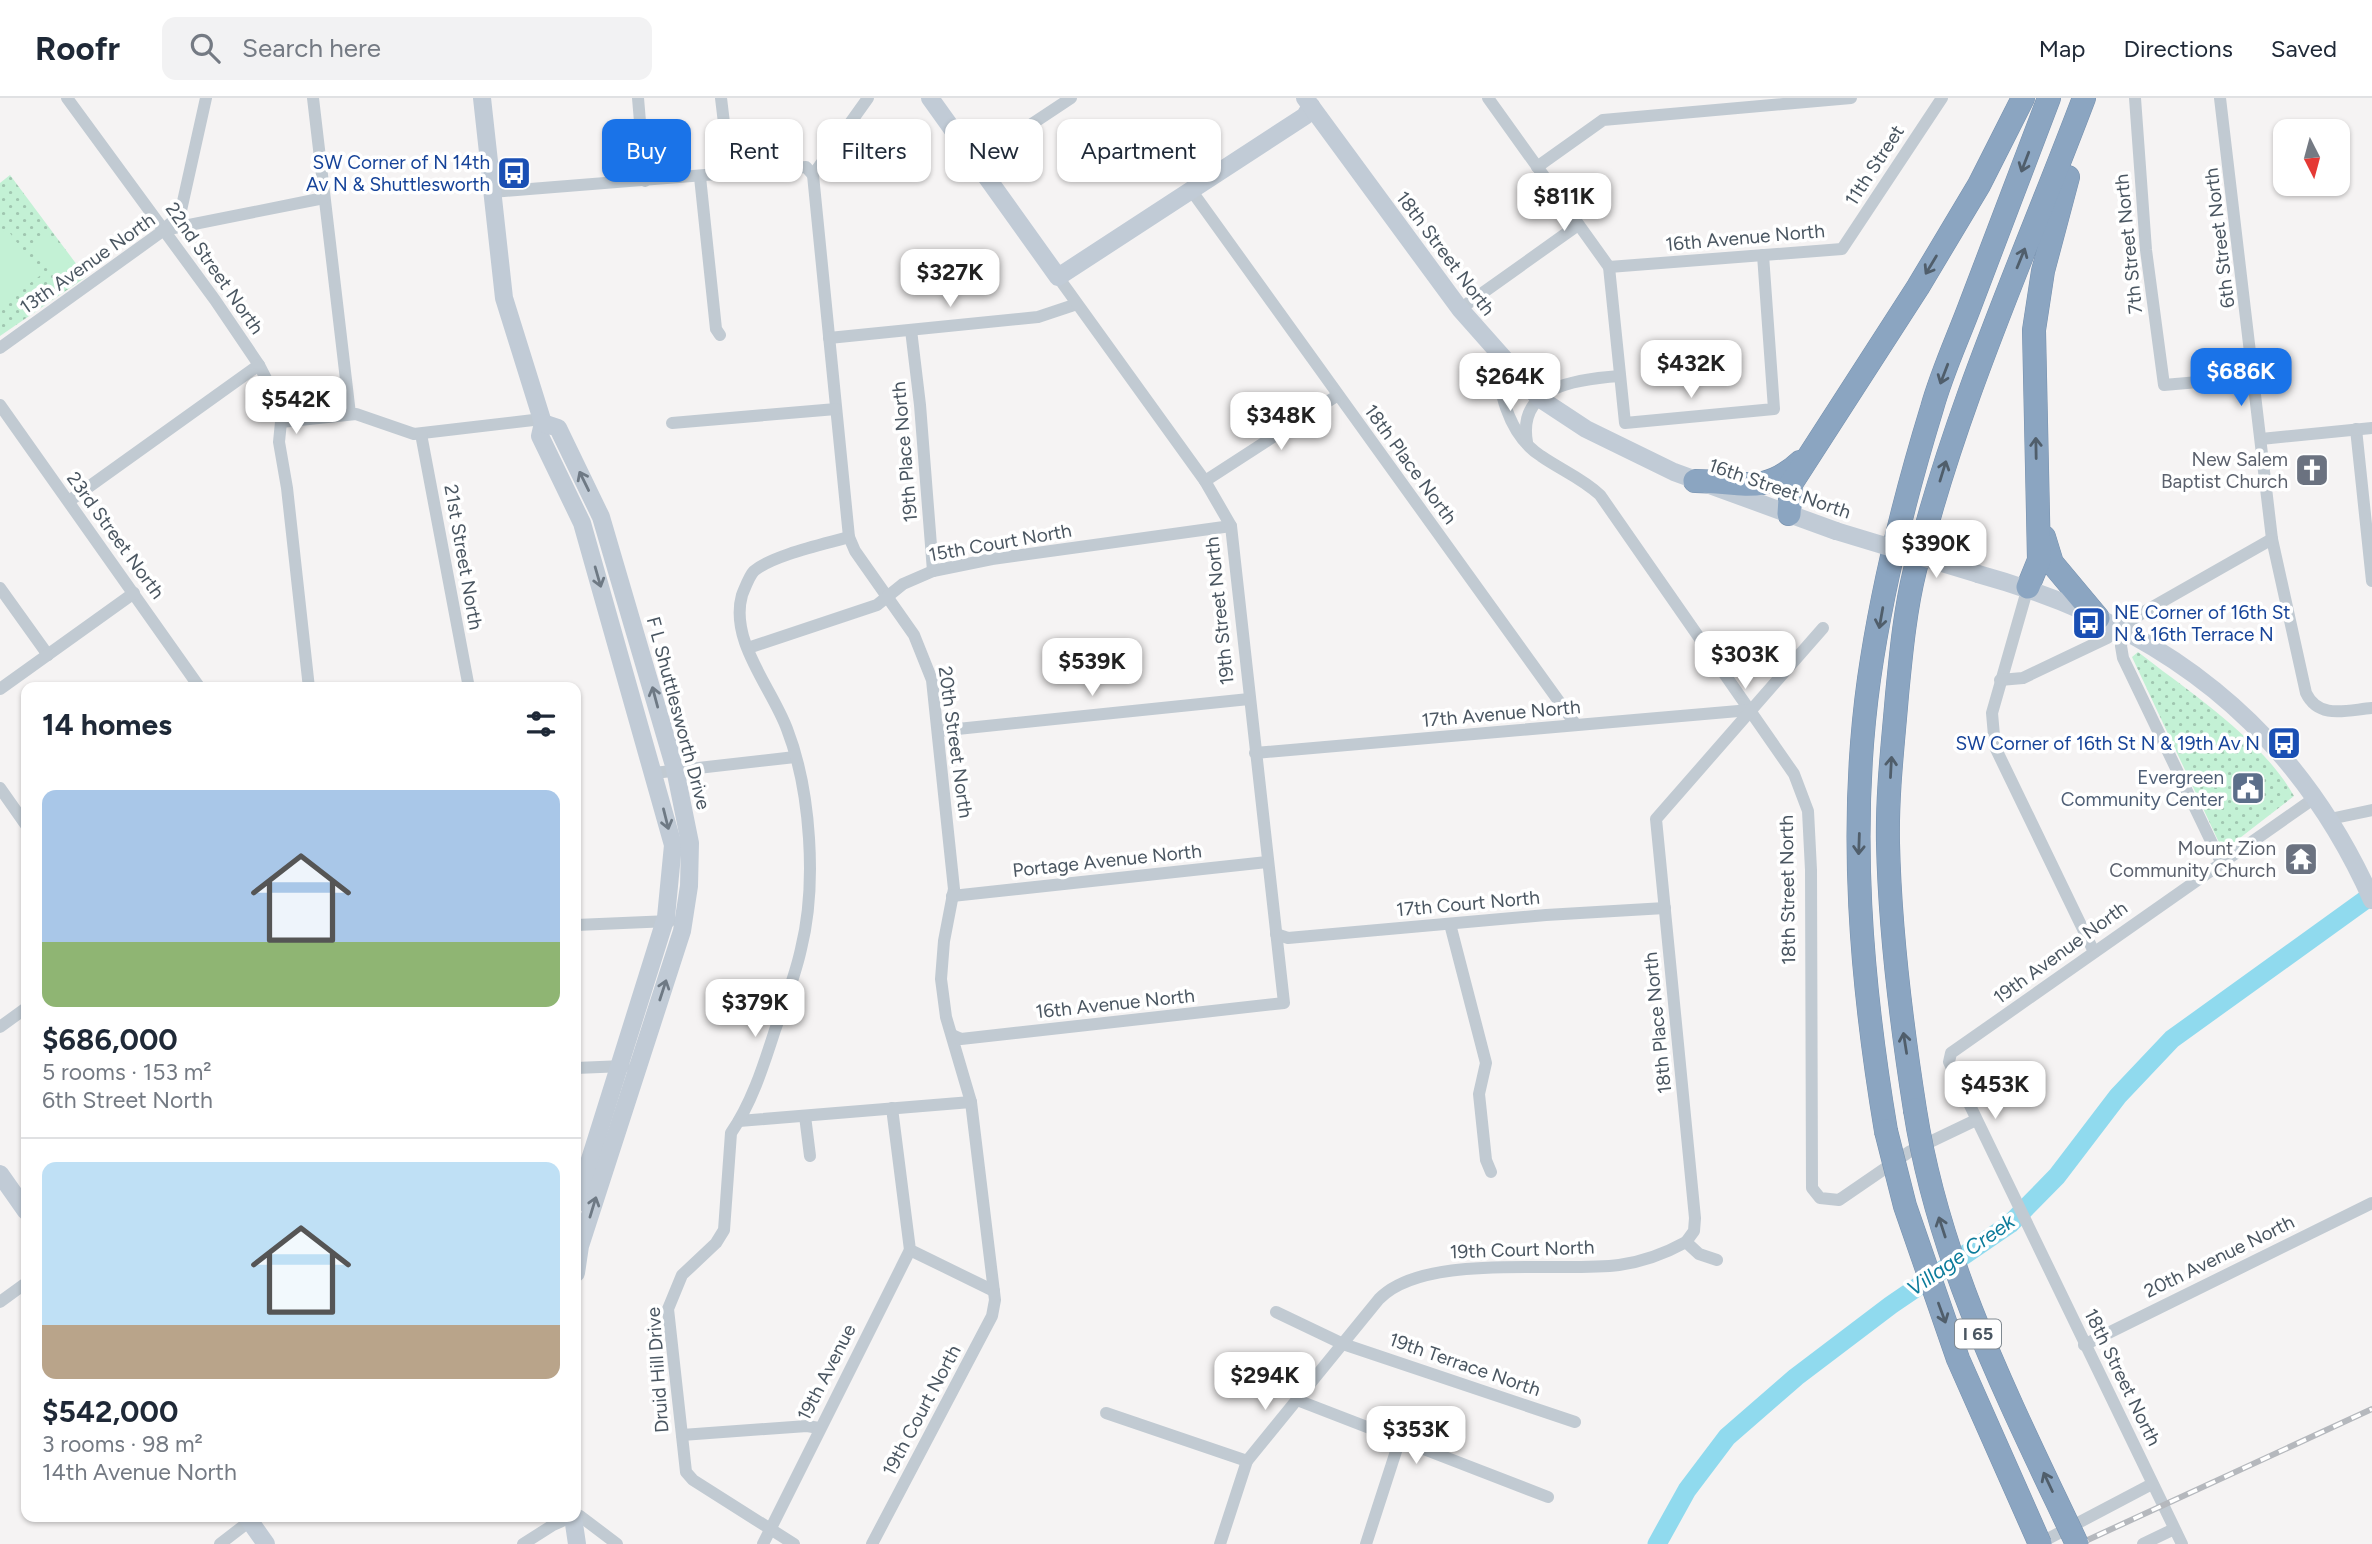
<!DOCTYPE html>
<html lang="en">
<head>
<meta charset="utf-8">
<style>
	:root { --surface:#fff; --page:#f2f2f3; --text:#1f2937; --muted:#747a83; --line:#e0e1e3; --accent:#1a73e8 }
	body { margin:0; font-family:Figtree,sans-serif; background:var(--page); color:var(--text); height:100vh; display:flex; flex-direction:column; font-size:26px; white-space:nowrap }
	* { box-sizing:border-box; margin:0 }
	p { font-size:23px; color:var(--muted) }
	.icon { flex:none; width:38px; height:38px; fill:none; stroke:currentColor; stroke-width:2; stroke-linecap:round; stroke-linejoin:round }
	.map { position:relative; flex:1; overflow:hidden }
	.panel { position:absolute; left:21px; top:584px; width:560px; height:840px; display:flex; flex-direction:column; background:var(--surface); border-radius:14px; box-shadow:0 2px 5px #0004 }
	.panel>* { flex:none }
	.hud { position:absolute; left:602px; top:21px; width:665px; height:63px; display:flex; gap:14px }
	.needle { width:46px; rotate:174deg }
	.fabs { position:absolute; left:2273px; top:21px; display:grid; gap:14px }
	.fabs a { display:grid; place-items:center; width:77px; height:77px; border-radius:14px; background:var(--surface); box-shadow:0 2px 5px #0004; font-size:35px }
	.price { position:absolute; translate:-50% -60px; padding:0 16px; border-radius:14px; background:#fff; color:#222; font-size:23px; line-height:46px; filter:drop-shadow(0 2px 4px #0008) }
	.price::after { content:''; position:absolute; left:50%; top:42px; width:21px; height:16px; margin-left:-10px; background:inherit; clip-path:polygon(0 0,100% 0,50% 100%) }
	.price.current { background:var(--accent); color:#fff }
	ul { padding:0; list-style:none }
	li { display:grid; align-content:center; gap:14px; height:371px; padding:0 21px }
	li+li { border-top:2px solid var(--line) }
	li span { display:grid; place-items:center; height:217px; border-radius:14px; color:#555 }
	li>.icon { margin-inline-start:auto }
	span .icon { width:126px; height:126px; fill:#fffc; stroke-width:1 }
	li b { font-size:30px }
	h2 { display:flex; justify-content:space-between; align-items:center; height:84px; padding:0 21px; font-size:30px }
	.chip { padding:0 24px; border-radius:14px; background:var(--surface); box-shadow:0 2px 5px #0004; font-size:24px; line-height:63px }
	.chip.current { background:var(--accent); color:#fff }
	header { display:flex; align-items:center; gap:42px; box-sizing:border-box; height:98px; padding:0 35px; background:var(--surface); border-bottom:2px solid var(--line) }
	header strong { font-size:33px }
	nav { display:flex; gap:38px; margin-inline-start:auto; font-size:24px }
	.search { width:490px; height:63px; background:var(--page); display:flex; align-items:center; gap:18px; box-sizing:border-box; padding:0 24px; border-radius:14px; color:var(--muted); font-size:26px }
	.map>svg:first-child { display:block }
	.park { fill:url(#park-dots) }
	.pitch { fill:#c3f1d5 }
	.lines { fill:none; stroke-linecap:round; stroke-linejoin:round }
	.river { stroke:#90daee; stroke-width:19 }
	.highway-casing { stroke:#7690ad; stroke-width:24 }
	.street { stroke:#c1cad2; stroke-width:12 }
	.secondary { stroke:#c1cbd6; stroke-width:18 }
	.highway { stroke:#8ba5c1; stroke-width:23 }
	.rail-casing { stroke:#b5b8bd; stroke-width:6 }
	.rail { stroke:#fff; stroke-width:3.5; stroke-dasharray:10; stroke-linecap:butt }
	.highway-bridge-casing { stroke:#7690ad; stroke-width:24; stroke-linecap:butt }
	.secondary-bridge { stroke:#c1cbd6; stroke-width:18 }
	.highway-bridge { stroke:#8ba5c1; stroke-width:23 }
	.oneway { stroke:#505e6b }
	.oneway2 { stroke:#6e7984 }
	.labels { text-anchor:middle; stroke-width:7; stroke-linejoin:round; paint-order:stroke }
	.shield { fill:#fff; stroke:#808990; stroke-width:2 }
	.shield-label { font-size:18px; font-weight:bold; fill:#4a5661 }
	.transit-label { font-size:19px; fill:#164399; stroke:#fff; text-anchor:end }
	.street-label { font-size:19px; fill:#4a5661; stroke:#fff }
	.worship-label { font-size:19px; fill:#5b616d; stroke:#fff; text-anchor:end }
	.service-label { font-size:19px; fill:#4e5e75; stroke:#fff; text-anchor:end }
	.water-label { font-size:21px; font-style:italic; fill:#0c7c9b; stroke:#fff }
</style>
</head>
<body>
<header>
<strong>Roofr</strong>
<div class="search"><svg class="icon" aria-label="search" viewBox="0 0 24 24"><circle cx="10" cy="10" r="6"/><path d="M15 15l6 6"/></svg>Search here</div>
<nav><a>Map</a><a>Directions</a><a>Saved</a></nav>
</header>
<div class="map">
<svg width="2372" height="1446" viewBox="0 0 2372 1446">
	<defs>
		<pattern id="park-dots" width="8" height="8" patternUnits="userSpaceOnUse" patternTransform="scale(1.75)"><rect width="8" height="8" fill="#c3f1d5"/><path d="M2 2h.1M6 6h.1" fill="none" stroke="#a0c6b0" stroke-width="1.8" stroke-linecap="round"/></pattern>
	</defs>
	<rect width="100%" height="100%" fill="#f5f3f3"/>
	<g class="park">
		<polygon points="10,77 86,179 0,238 0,85"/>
		<path d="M2138,554C2189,594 2262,641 2294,698L2223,753L2132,559Z"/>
	</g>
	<g class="pitch">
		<polygon points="7,131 41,177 0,207 0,136"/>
		<polygon points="49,138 74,171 58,183 33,150"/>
	</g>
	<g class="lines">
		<polyline class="river" points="1657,1446 1687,1392 1727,1339 1796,1279 1891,1207 2010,1126 2057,1078 2118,998 2172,941 2372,797"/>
		<g class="highway-casing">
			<g id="highway">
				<path d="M1695,383C1741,383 1763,398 1800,364"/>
				<polyline points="1789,416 1791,386 1918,189 1979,87 2023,0"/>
				<polyline points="2044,439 2052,465 2098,520"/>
				<polyline points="2028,489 2039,462 2034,232 2043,173 2068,79"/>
				<path d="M1915,1012C1901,923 1890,835 1888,745C1887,695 1893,646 1897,597C1901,556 1905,512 1915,472C1955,309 2025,156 2084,0"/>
				<path d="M1886,1033C1861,884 1848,731 1869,581C1882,490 1905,398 1932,310C1942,274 1958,240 1971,205C1997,137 2023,68 2049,0"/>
			</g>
		</g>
		<g class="street">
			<polyline points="67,0 215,202 259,267 275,298 281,324 279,344 287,390 309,590"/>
			<polyline points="313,0 350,316"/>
			<polyline points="638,0 645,83"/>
			<polyline points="721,0 730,75"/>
			<polyline points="868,0 813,77 849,439 855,453 914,537 932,582 954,791 944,843 941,881 946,919 971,1004 995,1202 992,1218 872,1446"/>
			<polyline points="1488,0 1609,169 1625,325 1774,311 1763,157"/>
			<polyline points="2135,0 2146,152 2164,287 2255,279"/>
			<path d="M2220,0L2272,441L2306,595C2319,622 2347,612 2372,610"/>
			<polyline points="976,63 1071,0"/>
			<polyline points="1537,69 1603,22 1851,0"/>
			<polyline points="700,79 716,231 720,237"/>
			<polyline points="1191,92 1576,627"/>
			<polyline points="492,94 806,69 813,77"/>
			<polyline points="165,130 180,117 206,0"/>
			<polyline points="1609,169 1842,151 1942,0"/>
			<polyline points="1460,211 1578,127"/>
			<polyline points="911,232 920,307 933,473"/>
			<polyline points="829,240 1038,219 1077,206"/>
			<polyline points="0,250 164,132 324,100"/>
			<path d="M1494,252C1499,289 1506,336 1541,358C1561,372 1582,380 1600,397L1794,676L1808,713L1811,772L1812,1090L1820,1100L1839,1102L1909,1054L1976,1022"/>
			<polyline points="0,307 200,590"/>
			<polyline points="281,324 356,316 414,336 542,321"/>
			<polyline points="672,325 836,311"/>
			<polyline points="2356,331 2372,483"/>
			<polyline points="421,336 469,590"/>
			<polyline points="2261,341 2372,330"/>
			<path d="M1527,344C1517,288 1577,281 1620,278"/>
			<polyline points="1205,383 1338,297"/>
			<polyline points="69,403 259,267"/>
			<polyline points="2028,489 1992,615 1995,649 2094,854"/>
			<polyline points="0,490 48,557"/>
			<polyline points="2124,531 2121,548 2123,560 2221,764"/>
			<polyline points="748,550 877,507 903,486 933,473 992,461 1231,428"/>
			<polyline points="2000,582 2023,580 2107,540 2142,515 2272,441"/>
			<polyline points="0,591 134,495"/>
			<polyline points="938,633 1249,601"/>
			<polyline points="1255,655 1750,612"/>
			<polyline points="654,675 795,659"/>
			<polyline points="0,690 26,727"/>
			<polyline points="2330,721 2372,712"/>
			<polyline points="952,798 1267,764"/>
			<polyline points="1450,826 1486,965 1479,996 1486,1062 1491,1074"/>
			<polyline points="576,827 670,823"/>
			<polyline points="1276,836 1288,840 1546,817 1665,810"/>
			<polyline points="0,929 26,910"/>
			<polyline points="952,937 961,941 1284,905 1231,428 1205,383 1058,179"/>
			<polyline points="576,970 624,968"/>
			<polyline points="892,1010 910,1152 994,1193"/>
			<polyline points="805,1018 810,1058"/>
			<polyline points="739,1023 971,1004"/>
			<polyline points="1717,1162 1699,1156 1686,1144 1694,1133 1695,1120 1656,721 1823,530"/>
			<polyline points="0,1204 26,1185"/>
			<polyline points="1276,1214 1343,1246 1575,1324"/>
			<polyline points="2084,1247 2372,1105"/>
			<polyline points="1297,1302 1548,1399"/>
			<polyline points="1106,1315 1247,1363"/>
			<polyline points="682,1337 807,1328 819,1330"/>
			<polyline points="576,1418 580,1418 617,1446"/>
			<polyline points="220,1446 255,1419"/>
			<polyline points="523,1446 553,1427 571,1419"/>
			<polyline points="763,1446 910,1152"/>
			<path d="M794,1446L693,1382L686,1374L668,1211L682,1177L716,1145L724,1132L731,1035C752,1005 764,966 775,932C784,906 795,879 801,851C817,787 811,693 787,631C772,590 729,543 742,497C745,490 749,478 754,473C773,457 825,446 849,439"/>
			<path d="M1220,1446L1247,1363L1379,1201C1424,1154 1556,1175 1619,1167C1641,1164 1666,1155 1686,1144"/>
			<polyline points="1366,1446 1399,1344"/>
			<polyline points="2038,1446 2152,1386"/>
			<polyline points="2143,1446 2174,1431"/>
			<polyline points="2182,1446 1949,964 1951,955 2316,699"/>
		</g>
		<g class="secondary">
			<polyline points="482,0 504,200 543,325 540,338 582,425 673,747 666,819 576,1106"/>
			<polyline points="930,0 1058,179 1305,18 1311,8"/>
			<polyline points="1305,0 1460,211 1539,300 1586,331 1674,374 1836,433"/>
			<polyline points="543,325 558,330 601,419 675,671 690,745 689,788 682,833 580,1148 576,1175"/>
			<path d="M1978,476C2161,526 2294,627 2372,802"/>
			<polyline points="0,1076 26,1113"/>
			<polyline points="247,1419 266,1446"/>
			<polyline points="573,1419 577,1446"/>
		</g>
		<use href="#highway" class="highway"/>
		<g class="rail-casing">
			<polyline id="rail" points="2079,1446 2372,1311"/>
		</g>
		<use href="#rail" class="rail"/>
		<g class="highway-bridge-casing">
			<g id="highway-bridge">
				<path d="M1915,1012C1939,1167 2011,1306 2077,1446"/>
				<polyline points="1886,1033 1905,1108 1958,1261 2040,1446"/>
			</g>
		</g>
		<polyline class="secondary-bridge" points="1836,433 1978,476"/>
		<use href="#highway-bridge" class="highway-bridge"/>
	</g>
	<defs><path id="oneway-shaft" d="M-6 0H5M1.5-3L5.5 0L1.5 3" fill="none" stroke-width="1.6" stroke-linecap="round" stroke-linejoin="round" transform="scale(1.75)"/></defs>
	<g class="oneway">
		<use href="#oneway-shaft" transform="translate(2025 64) rotate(111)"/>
		<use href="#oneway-shaft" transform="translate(2021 160) rotate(-68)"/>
		<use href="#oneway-shaft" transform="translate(1931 167) rotate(121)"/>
		<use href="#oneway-shaft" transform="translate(1944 276) rotate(111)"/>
		<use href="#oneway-shaft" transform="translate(2036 350) rotate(-91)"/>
		<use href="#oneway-shaft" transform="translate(1943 373) rotate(-73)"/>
		<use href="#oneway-shaft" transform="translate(1881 520) rotate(100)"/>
		<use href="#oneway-shaft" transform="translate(1891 669) rotate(-87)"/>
		<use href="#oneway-shaft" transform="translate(1859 746) rotate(92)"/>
		<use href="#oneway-shaft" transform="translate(1905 945) rotate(-99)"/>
		<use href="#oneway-shaft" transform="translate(1942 1129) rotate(-108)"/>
		<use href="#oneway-shaft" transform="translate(1942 1215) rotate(70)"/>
		<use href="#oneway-shaft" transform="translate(2048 1384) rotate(-115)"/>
	</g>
	<g class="oneway2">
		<use href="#oneway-shaft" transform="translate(584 383) rotate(-116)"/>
		<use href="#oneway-shaft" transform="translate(598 479) rotate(74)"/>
		<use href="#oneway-shaft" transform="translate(655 599) rotate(-105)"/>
		<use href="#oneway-shaft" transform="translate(666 721) rotate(76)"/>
		<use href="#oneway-shaft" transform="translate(663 892) rotate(-72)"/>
		<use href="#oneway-shaft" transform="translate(593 1109) rotate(-73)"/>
	</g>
	<defs>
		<g id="bus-square" transform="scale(1.75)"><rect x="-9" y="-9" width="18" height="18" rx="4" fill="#1a4fb4" stroke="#fff"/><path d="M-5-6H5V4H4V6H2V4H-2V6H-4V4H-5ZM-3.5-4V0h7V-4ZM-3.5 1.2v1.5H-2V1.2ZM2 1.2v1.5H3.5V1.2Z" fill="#fff"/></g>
		<g id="church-square" transform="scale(1.75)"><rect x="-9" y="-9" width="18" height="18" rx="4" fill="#6b7280" stroke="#fff"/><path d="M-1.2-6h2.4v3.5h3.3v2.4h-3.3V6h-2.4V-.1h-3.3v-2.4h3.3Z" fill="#fff"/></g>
		<g id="civic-square" transform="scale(1.75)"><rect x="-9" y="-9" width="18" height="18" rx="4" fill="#5c6f8a" stroke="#fff"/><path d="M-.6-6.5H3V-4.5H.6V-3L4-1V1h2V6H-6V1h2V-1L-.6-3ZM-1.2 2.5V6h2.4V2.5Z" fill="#fff"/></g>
		<g id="temple-square" transform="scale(1.75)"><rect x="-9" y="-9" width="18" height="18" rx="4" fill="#6b7280" stroke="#fff"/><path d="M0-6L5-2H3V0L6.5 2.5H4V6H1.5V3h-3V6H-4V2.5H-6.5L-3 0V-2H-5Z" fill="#fff"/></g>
	</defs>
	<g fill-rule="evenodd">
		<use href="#bus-square" x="514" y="75"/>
		<use href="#church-square" x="2312" y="372"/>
		<use href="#bus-square" x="2089" y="525"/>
		<use href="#bus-square" x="2284" y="645"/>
		<use href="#civic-square" x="2248" y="690"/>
		<use href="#temple-square" x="2301" y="761"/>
	</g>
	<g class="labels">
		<rect class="shield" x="1955" y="1221.5" width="46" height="29" rx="5"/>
		<g class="shield-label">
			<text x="1978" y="1242">I 65</text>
		</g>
		<g class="transit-label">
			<text x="490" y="71">SW Corner of N 14th<tspan x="490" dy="22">Av N &amp; Shuttlesworth</tspan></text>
			<text x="2114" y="521" text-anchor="start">NE Corner of 16th St<tspan x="2114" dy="22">N &amp; 16th Terrace N</tspan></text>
			<text x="2260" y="652">SW Corner of 16th St N &amp; 19th Av N</text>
		</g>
		<g class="street-label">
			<text transform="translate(1874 67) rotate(-57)" y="7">11th Street</text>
			<text transform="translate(1745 139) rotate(-5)" y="7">16th Avenue North</text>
			<text transform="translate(2219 140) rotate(-97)" y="7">6th Street North</text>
			<text transform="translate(2128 146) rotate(-96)" y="7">7th Street North</text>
			<text transform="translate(1446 155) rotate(53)" y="7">18th Street North</text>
			<text transform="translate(87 165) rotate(-35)" y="7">13th Avenue North</text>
			<text transform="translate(215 170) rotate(55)" y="7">22nd Street North</text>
			<text transform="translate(904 354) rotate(-95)" y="7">19th Place North</text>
			<text transform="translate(1411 366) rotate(54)" y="7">18th Place North</text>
			<text transform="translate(1780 390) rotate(19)" y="7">16th Street North</text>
			<text transform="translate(116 437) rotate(54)" y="7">23rd Street North</text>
			<text transform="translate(1000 444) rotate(-10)" y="7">15th Court North</text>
			<text transform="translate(464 459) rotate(80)" y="7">21st Street North</text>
			<text transform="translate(1219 513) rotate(-96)" y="7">19th Street North</text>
			<text transform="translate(679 615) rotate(75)" y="7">F L Shuttlesworth Drive</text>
			<text transform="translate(1501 615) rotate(-5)" y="7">17th Avenue North</text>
			<text transform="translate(956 644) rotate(82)" y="7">20th Street North</text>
			<text transform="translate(1107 762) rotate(-6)" y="7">Portage Avenue North</text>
			<text transform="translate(1787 792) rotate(-91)" y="7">18th Street North</text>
			<text transform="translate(1468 805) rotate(-5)" y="7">17th Court North</text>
			<text transform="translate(2060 854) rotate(-36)" y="7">19th Avenue North</text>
			<text transform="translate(1115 905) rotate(-6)" y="7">16th Avenue North</text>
			<text transform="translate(1657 925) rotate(-96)" y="7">18th Place North</text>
			<text transform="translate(1522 1151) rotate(-2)" y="7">19th Court North</text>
			<text transform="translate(2219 1158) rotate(-26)" y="7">20th Avenue North</text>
			<text transform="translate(1465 1266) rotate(19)" y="7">19th Terrace North</text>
			<text transform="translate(657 1272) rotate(-94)" y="7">Druid Hill Drive</text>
			<text transform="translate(826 1274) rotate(-63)" y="7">19th Avenue</text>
			<text transform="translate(2123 1279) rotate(64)" y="7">18th Street North</text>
			<text transform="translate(921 1312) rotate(-62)" y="7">19th Court North</text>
		</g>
		<g class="worship-label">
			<text x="2288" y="368">New Salem<tspan x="2288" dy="22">Baptist Church</tspan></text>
			<text x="2276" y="757">Mount Zion<tspan x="2276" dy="22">Community Church</tspan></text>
		</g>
		<g class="service-label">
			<text x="2224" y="686">Evergreen<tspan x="2224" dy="22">Community Center</tspan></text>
		</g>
		<g class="water-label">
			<text transform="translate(1961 1157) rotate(-35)" y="7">Village Creek</text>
		</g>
	</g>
</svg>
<div class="fabs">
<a><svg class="needle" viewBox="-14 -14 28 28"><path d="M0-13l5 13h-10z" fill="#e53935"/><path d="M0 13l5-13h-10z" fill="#747a83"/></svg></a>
</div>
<b class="price" style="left:1564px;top:135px">$811K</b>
<b class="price" style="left:950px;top:211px">$327K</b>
<b class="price" style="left:1691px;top:302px">$432K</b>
<b class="price current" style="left:2241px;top:310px">$686K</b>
<b class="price" style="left:1510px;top:315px">$264K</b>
<b class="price" style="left:296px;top:338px">$542K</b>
<b class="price" style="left:1281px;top:354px">$348K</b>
<b class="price" style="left:1936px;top:482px">$390K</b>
<b class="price" style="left:1745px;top:593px">$303K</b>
<b class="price" style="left:1092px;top:600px">$539K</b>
<b class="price" style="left:755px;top:941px">$379K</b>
<b class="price" style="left:1995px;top:1023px">$453K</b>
<b class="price" style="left:1265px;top:1314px">$294K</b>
<b class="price" style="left:1416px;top:1368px">$353K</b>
<div class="hud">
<a class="chip current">Buy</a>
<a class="chip">Rent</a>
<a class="chip">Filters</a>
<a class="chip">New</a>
<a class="chip">Apartment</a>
</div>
<section class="panel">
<h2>14 homes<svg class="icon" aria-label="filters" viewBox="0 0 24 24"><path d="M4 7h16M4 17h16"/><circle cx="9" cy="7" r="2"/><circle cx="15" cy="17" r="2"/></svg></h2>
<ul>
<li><span style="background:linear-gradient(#a9c7e8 70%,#8fb573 0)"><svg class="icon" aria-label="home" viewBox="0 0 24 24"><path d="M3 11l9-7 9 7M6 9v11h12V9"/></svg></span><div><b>$686,000</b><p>5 rooms · 153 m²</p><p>6th Street North</p></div></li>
<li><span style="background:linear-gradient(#bfe0f5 75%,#b9a48a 0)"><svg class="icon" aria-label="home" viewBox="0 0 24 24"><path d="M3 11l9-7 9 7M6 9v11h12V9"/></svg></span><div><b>$542,000</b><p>3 rooms · 98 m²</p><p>14th Avenue North</p></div></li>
</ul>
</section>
</div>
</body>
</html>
